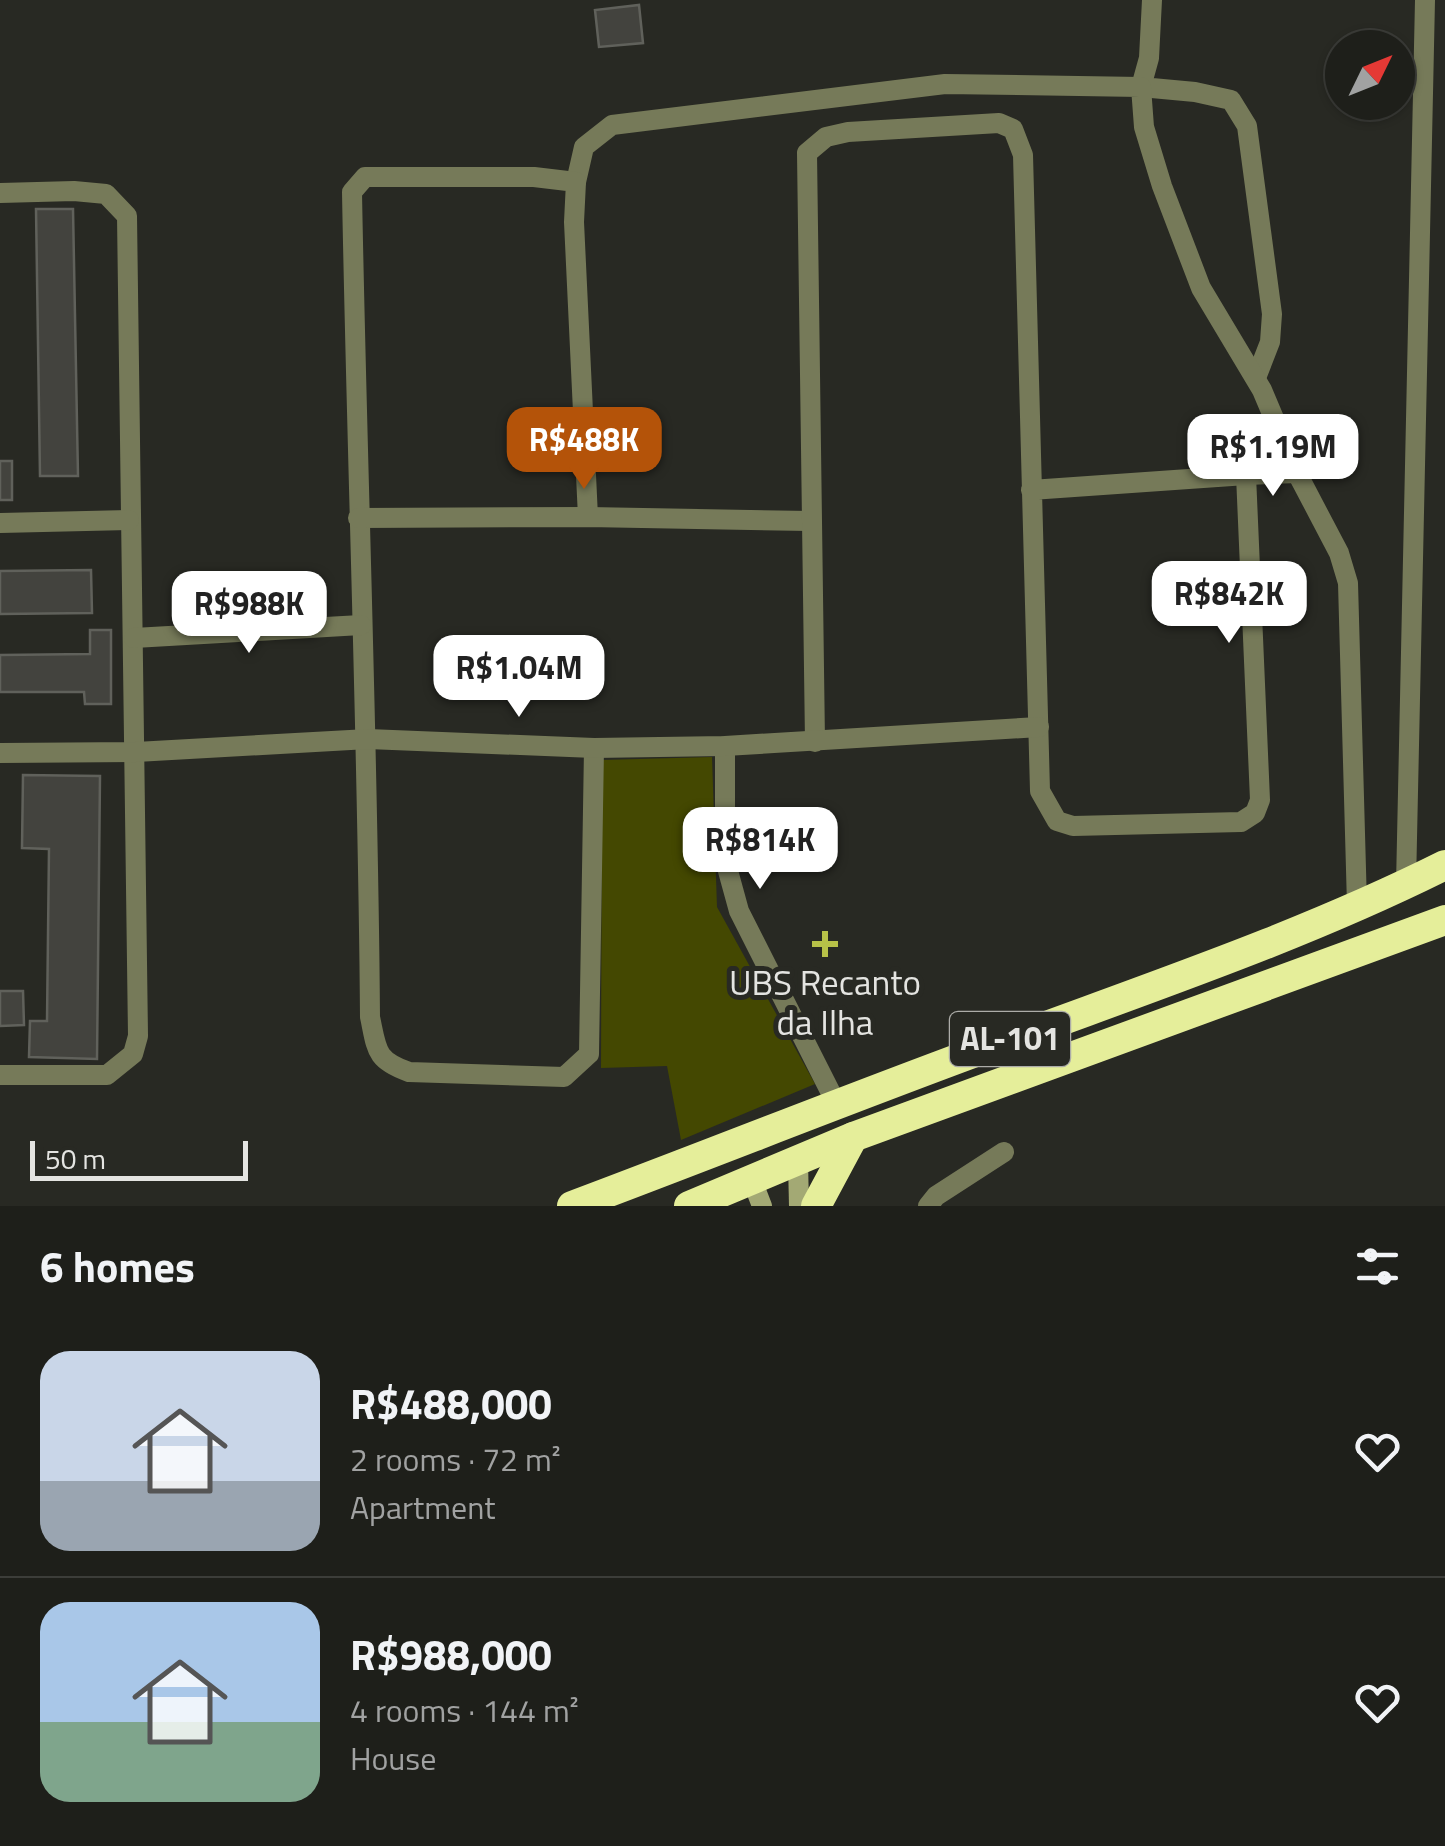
<!DOCTYPE html>
<html lang="en">
<head>
<meta charset="utf-8">
<style>
	:root { --surface:#1e1f1a; --page:#2b2c27; --text:#f1f3f6; --muted:#a1a2a2; --line:#3c3d39; --accent:#b45309 }
	body { margin:0; font-family:"Titillium Web",sans-serif; background:var(--page); color:var(--text); height:100vh; display:flex; flex-direction:column; font-size:38px; white-space:nowrap }
	* { box-sizing:border-box; margin:0 }
	p { font-size:32px; color:var(--muted) }
	.icon { flex:none; width:55px; height:55px; fill:none; stroke:currentColor; stroke-width:2; stroke-linecap:round; stroke-linejoin:round }
	.map { position:relative; height:1206px; overflow:hidden }
	.panel { display:flex; flex-direction:column; background:var(--surface); flex:1 }
	.panel>* { flex:none }
	.needle { width:65px; rotate:47deg }
	.tools { position:absolute; left:1325px; top:30px; display:grid; gap:20px }
	.tools a { display:grid; place-items:center; width:90px; height:90px; border-radius:50%; background:var(--surface); box-shadow:0 2px 8px #0004,0 0 0 2px var(--line); font-size:50px }
	.scale { position:absolute; left:30px; bottom:25px; width:218px; box-sizing:border-box; padding-left:10px; border:5px solid #e4e4e1; border-top:0; font-size:28px; line-height:35px; white-space:nowrap; color:#e4e4e1; -webkit-text-stroke:8px #282923; paint-order:stroke }
	.price { position:absolute; translate:-50% -85px; padding:0 22px; border-radius:20px; background:#fff; color:#222; font-size:32px; line-height:65px; filter:drop-shadow(0 2px 5px #0008) }
	.price::after { content:''; position:absolute; left:50%; top:60px; width:30px; height:22px; margin-left:-15px; background:inherit; clip-path:polygon(0 0,100% 0,50% 100%) }
	.price.selected { background:var(--accent); color:#fff }
	ul { padding:0; list-style:none }
	li { display:flex; align-items:center; gap:30px; height:250px; padding:0 40px }
	li+li { border-top:2px solid var(--line) }
	li span { display:grid; place-items:center; flex:none; width:280px; height:200px; border-radius:30px; color:#555 }
	li>.icon { margin-inline-start:auto }
	span .icon { width:120px; height:120px; fill:#fffc; stroke-width:1 }
	li b { font-size:42px }
	h2 { display:flex; justify-content:space-between; align-items:center; height:120px; padding:0 40px; font-size:42px }
	.map>svg:first-child { display:block }
	.green { fill:#444801 }
	.building { fill:#43433e; stroke:#60615b; stroke-width:2.5 }
	.lines { fill:none; stroke-linecap:round; stroke-linejoin:round }
	.street { stroke:#767a59; stroke-width:20 }
	.secondary { stroke:#a3a974; stroke-width:20 }
	.highway { stroke:#e5ee9a; stroke-width:30 }
	.poi-dot { fill:#b7c148; stroke:#282923; stroke-width:4 }
	.labels { text-anchor:middle; stroke-width:10; stroke-linejoin:round; paint-order:stroke }
	.shield { fill:#282923; stroke:#acaca8; stroke-width:2.5 }
	.shield-label { font-size:32px; font-weight:bold; fill:#e4e4e1 }
	.poi-label { font-size:35px; fill:#e4e4e1; stroke:#282923 }
</style>
</head>
<body>
<div class="map">
<svg width="1445" height="1206" viewBox="0 0 1445 1206">
	<rect width="100%" height="100%" fill="#282923"/>
	<polygon class="green" points="712,757 717,907 815,1084 681,1140 667,1066 601,1068 602,760"/>
	<g class="building">
		<polygon points="639,5 643,43 599,47 595,10"/>
		<polygon points="36,209 73,209 78,476 40,476"/>
		<rect x="0" y="461" width="12" height="39"/>
		<polygon points="91,570 92,613 0,614 0,571"/>
		<polygon points="90,630 111,630 111,704 85,704 84,692 0,692 0,655 90,654"/>
		<polygon points="23,775 100,776 97,1059 29,1057 30,1021 47,1021 49,849 22,848"/>
		<polygon points="0,991 23,991 24,1025 0,1026"/>
	</g>
	<g class="lines">
		<g class="street">
			<polyline points="1152,0 1149,58 1141,87 1195,92 1231,100 1247,126 1272,314 1270,342 1256,378"/>
			<polyline points="576,182 584,147 612,125 945,84 1141,87 1144,127 1162,186 1201,288 1262,390 1297,473 1339,553 1348,583 1357,905"/>
			<polyline points="0,193 74,191 106,194 127,216 138,1036 133,1054 107,1075 0,1075"/>
			<polyline points="1246,475 1297,473"/>
			<path d="M588,517L574,222L576,182L534,177H365L352,192C357,467 368,742 370,1017C377,1050 375,1060 409,1072L564,1077L589,1054L594,748"/>
			<polyline points="358,518 588,517 810,521"/>
			<polyline points="0,523 129,520"/>
			<polyline points="134,638 361,625"/>
			<polyline points="815,742 807,153 826,137 848,132 999,123 1013,129 1023,155 1040,791 1057,821 1073,826 1241,822 1255,813 1260,800 1246,475 1031,490"/>
			<polyline points="725,746 725,860 739,911 836,1103"/>
			<polyline points="0,753 136,752 368,739 594,748 725,746 1039,727"/>
			<polyline points="1406,885 1425,0"/>
			<polyline points="928,1206 936,1196 1004,1152"/>
		</g>
		<g class="secondary">
			<polyline points="798,1161 799,1206"/>
			<polyline points="752,1180 762,1206"/>
		</g>
		<g class="highway">
			<path d="M572,1206C716,1152 858,1095 1003,1042C1151,987 1303,936 1445,865"/>
			<polyline points="689,1206 853,1137 1445,920"/>
			<polyline points="816,1206 853,1137"/>
		</g>
	</g>
	<path class="poi-dot" d="M820 929h10v10h10v10h-10v10h-10v-10h-10v-10h10z"/>
	<g class="labels">
		<rect class="shield" x="950" y="1012" width="120" height="54" rx="8"/>
		<g class="shield-label">
			<text x="1010" y="1050">AL-101</text>
		</g>
		<g class="poi-label">
			<text x="825" y="995">UBS Recanto<tspan x="825" dy="40">da Ilha</tspan></text>
		</g>
	</g>
</svg>
<div class="tools">
<a><svg class="needle" viewBox="-14 -14 28 28"><path d="M0-13l5 13h-10z" fill="#e53935"/><path d="M0 13l5-13h-10z" fill="#a1a2a2"/></svg></a>
</div>
<div class="scale">50 m</div>
<b class="price selected" style="left:584px;top:492px">R$488K</b>
<b class="price" style="left:1273px;top:499px">R$1.19M</b>
<b class="price" style="left:1229px;top:646px">R$842K</b>
<b class="price" style="left:249px;top:656px">R$988K</b>
<b class="price" style="left:519px;top:720px">R$1.04M</b>
<b class="price" style="left:760px;top:892px">R$814K</b>
</div>
<section class="panel">
<h2>6 homes<svg class="icon" aria-label="filters" viewBox="0 0 24 24"><path d="M4 7h16M4 17h16"/><circle cx="9" cy="7" r="2"/><circle cx="15" cy="17" r="2"/></svg></h2>
<ul>
<li><span style="background:linear-gradient(#c9d6e8 65%,#9aa5b1 0)"><svg class="icon" aria-label="home" viewBox="0 0 24 24"><path d="M3 11l9-7 9 7M6 9v11h12V9"/></svg></span><div><b>R$488,000</b><p>2 rooms · 72 m²</p><p>Apartment</p></div><svg class="icon" aria-label="heart" viewBox="0 0 24 24"><path d="M12 20l-8-8c-3-5 5-10 8-4 3-6 11-1 8 4z"/></svg></li>
<li><span style="background:linear-gradient(#a9c7e8 60%,#7fa58c 0)"><svg class="icon" aria-label="home" viewBox="0 0 24 24"><path d="M3 11l9-7 9 7M6 9v11h12V9"/></svg></span><div><b>R$988,000</b><p>4 rooms · 144 m²</p><p>House</p></div><svg class="icon" aria-label="heart" viewBox="0 0 24 24"><path d="M12 20l-8-8c-3-5 5-10 8-4 3-6 11-1 8 4z"/></svg></li>
</ul>
</section>
</body>
</html>
